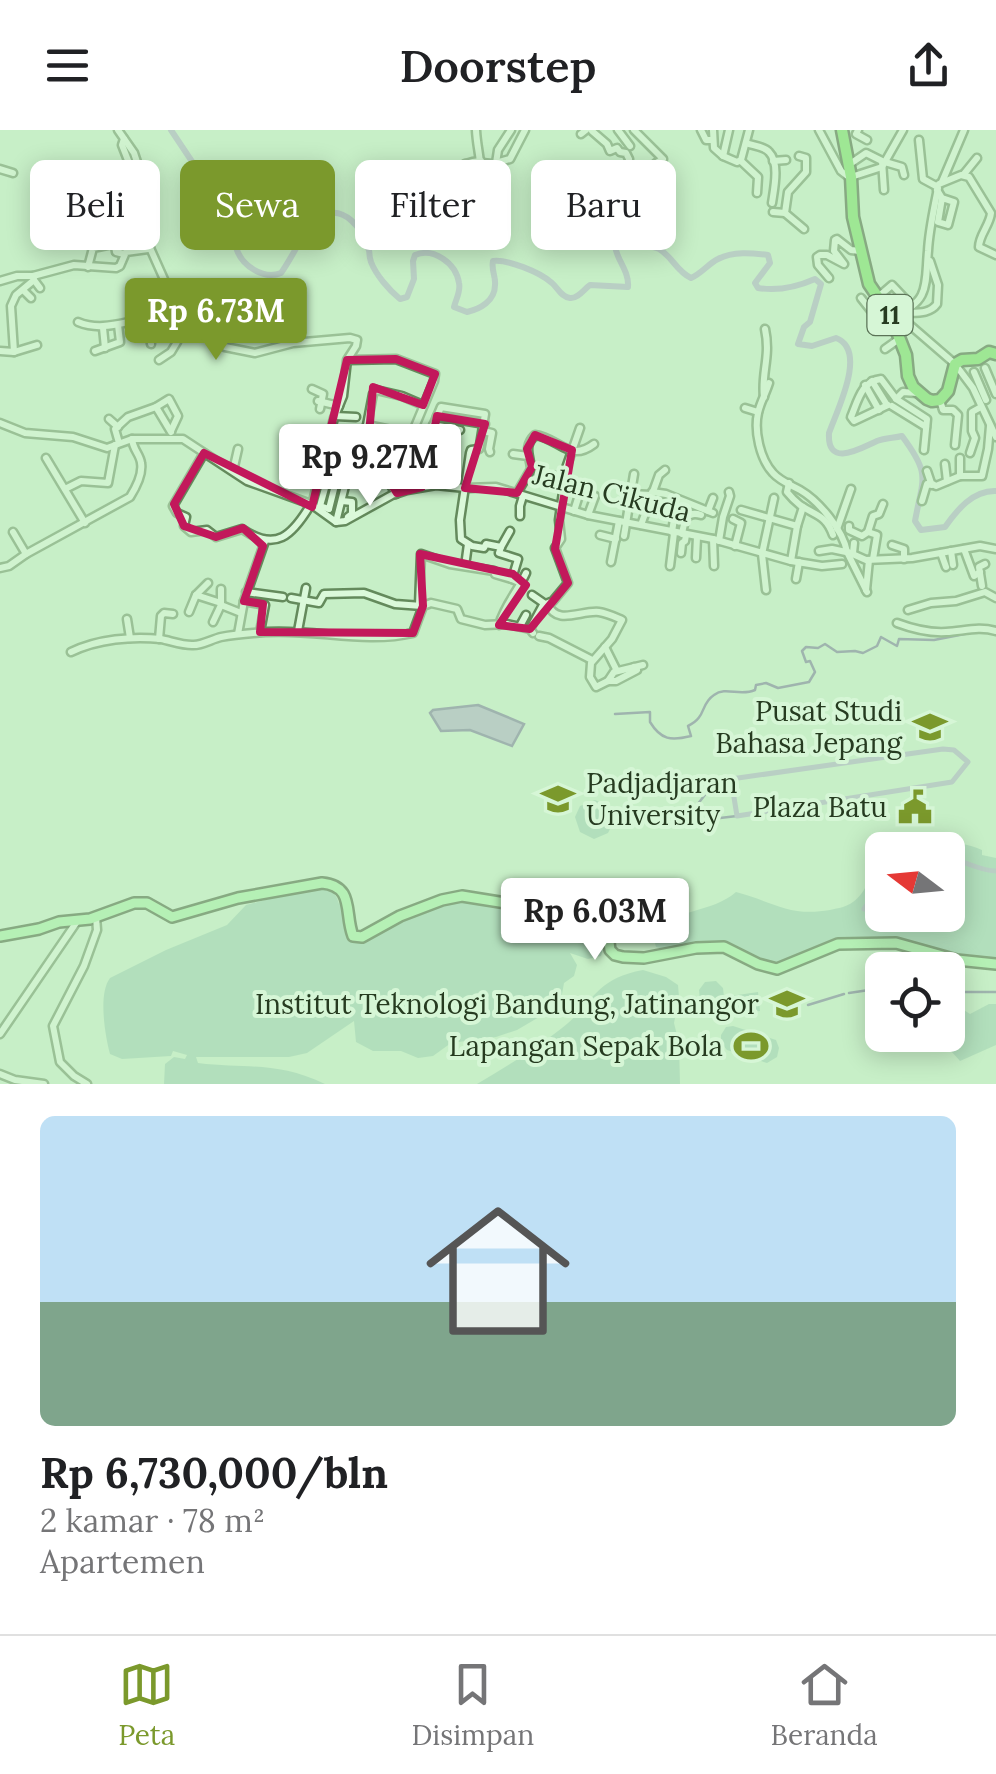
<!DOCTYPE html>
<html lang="id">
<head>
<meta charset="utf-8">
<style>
	:root { --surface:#fff; --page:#f6f6f6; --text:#202124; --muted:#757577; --line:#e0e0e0; --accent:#7b992c }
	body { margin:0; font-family:Lora,serif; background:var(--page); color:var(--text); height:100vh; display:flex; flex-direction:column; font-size:38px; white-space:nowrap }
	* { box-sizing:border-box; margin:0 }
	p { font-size:32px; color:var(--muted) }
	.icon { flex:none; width:55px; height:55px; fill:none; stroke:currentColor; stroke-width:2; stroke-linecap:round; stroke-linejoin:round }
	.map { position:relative; height:954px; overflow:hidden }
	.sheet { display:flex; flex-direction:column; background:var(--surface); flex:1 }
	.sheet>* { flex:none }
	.hud { position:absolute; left:30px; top:30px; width:938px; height:90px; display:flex; gap:20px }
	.needle { width:65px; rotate:286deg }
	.buttons { position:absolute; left:865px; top:702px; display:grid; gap:20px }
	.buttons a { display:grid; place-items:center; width:100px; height:100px; border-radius:15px; background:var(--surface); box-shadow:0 5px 25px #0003; font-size:50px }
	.price { position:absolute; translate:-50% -85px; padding:0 22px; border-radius:10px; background:#fff; color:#222; font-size:32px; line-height:65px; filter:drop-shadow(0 2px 5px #0008) }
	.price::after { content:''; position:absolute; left:50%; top:60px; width:30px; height:22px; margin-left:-15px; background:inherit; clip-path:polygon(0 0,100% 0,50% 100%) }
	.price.selected { background:var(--accent); color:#fff }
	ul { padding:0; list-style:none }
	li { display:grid; align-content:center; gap:20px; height:530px; padding:0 40px }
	li span { display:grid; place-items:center; height:310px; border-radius:15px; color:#555 }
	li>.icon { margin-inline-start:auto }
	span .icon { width:180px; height:180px; fill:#fffc; stroke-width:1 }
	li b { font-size:42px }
	.tag { padding:0 35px; border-radius:15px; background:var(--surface); box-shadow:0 5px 25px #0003; font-size:35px; line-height:90px }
	.tag.selected { background:var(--accent); color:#fff }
	header { display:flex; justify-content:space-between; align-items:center; height:130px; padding:0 40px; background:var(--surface); font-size:45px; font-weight:600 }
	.menu { display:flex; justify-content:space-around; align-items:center; height:140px; border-top:2px solid var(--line); background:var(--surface); font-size:28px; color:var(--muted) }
	.menu a { display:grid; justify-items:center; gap:5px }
	.menu .selected { color:var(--accent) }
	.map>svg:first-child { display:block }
	.green { fill:#9acdaf }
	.water { fill:#a8a8c2; stroke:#6f6e91; stroke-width:2.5 }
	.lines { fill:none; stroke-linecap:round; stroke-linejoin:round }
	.stream { stroke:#6f6e91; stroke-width:2.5 }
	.canal { stroke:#a8a8c2; stroke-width:5 }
	.river { stroke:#a8a8c2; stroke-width:6 }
	.minor-casing { stroke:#648a5c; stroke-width:11 }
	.major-casing { stroke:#3a5830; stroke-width:14 }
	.highway-casing { stroke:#3a5830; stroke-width:15 }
	.minor { stroke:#dbf9da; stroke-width:6 }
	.major { stroke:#a1f19f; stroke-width:9 }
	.highway { stroke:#6ddd58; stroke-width:10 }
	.marked { fill:none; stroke:#c2185b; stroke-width:8; stroke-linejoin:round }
	.labels { text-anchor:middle; stroke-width:8; stroke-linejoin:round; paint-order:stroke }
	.shield { fill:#d6f6d6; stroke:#5b7357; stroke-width:2.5 }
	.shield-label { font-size:25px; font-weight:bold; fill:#263b20 }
	.street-label { font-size:28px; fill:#263b20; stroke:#d6f6d6 }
	.poi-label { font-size:28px; fill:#263b20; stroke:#d6f6d6; text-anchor:end }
</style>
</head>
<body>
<header><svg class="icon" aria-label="menu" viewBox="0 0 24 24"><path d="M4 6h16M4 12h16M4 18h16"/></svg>Doorstep<svg class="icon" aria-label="share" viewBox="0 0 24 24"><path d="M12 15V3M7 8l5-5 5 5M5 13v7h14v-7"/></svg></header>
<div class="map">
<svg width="996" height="954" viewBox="0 0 996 954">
	<rect width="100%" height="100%" fill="#c7efc7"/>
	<g class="green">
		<polygon points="595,670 609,676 614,691 608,703 594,709 580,702 575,687 580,676"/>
		<path d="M922,712C943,710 963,712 982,720V725L996,728V829H962L887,810H833L776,833L756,829L730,816L719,813L666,820L656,817L652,802C674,779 712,783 736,762C774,772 789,787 830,780C839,778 846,777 853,772C868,761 867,747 882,734V785H948V720H900Z"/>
		<path d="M314,757C326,758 336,760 339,774L341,766L347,803L353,811C373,810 386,798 402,789C414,783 427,778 439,774C469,764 569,786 601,798L605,812L601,826L588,829L570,823L577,835L574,846L564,853L561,870L551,880L517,900L496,907L451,913L433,926L418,928L401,921H373L356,912L354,891L307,923L289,927H196L198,933C247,939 277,931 325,954H164L165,934L174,927L185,929L187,925L173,921L171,926L122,929L110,924C105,905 98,864 110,848L166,820L227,795L246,775Z"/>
		<path d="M643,840L666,847L678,855L679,867L674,893L679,913L680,954H477C505,937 536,919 562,898C595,872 594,849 643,840Z"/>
		<polygon points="716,851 723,858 724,867 758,862 760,881 735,884 734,879 725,881 723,868 718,875 708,876 700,870 699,860 705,852"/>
		<polygon points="948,874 956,875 970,884 989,874 996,874 996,915 960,931 951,921 939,918 934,905 948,905"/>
		<polygon points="733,896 776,910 779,918 777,927 767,933 727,920 721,913 721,905 726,897"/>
	</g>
	<polygon class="water" points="478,575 524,594 512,616 470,600 441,601 430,583 433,580"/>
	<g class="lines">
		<g class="stream">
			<path d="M615,584L650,582V592C661,610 671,611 691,606L688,596C707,587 700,574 714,565C726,556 740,567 755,560L756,555L766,553L778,558L809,552L815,542L810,531L806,532L802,521L806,517L818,518L825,514L837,522L855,521L863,523L877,516L881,507L897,516L899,509L934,510L975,502"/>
			<polyline points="731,649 715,652 697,675 720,688 737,686"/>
			<polyline points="948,858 954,862 996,862"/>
			<polyline points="849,863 882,858"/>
			<polyline points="808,875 844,864"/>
		</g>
		<g class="canal">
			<polygon points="943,619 954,620 968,632 952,652 737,686 731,649"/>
			<path d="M948,729C965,730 979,741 996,741"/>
			<polyline points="864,779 875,762 882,758"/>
		</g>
		<path class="river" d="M171,0L203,48L190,76L197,90L202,94L222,83L232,84C235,95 233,107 236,117C241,136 264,150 281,143C294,125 304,98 323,86C343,74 364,100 368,117C371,126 368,123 371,132C376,145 389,160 400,169L407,167L414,149L413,131L415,125C433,117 456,133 459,153C461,161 456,169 454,177L467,182C480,179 495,171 495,155C496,146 491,141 493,131C507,129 540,142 552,153C558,158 561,167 570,168C578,169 584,159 590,155L628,157C630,134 602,120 623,98C631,102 635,110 642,114C647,117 654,116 659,119C673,127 676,141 691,148C702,143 708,134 718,129C733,121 752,123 768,125L770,133L755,153L758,158C777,161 797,157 815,149L821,154L810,192L804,197L798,214L812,216L836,208C868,220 837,280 829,303C827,339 861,318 877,311C885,308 894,308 902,306C931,345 923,347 915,391L921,400L945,397C957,380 973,360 996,361"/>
		<g class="minor-casing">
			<g id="minor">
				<polyline points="118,0 134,23 139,38 142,100 171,165 182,181 203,203 225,217 255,223 293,213 350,208 357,210 356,216 347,230 343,266 334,288 312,375"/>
				<path d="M476,0C477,22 484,36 478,58L481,61"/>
				<polyline points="618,0 630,16"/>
				<polyline points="634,0 663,29 656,33 654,39 667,53"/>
				<polyline points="701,0 706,10 712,10"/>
				<polyline points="713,0 714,18 723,26 737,32 741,30 749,0"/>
				<polyline points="819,0 841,41 850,48"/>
				<polyline points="858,0 856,4 867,10"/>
				<polyline points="592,1 607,14 610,21 617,18 620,22 626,23 629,29"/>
				<polyline points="581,4 586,0"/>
				<polyline points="124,9 122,15 129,33 131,52"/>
				<polyline points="919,10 923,49 936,56"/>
				<path d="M746,13C753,16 764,16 769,22C780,33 774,59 772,73"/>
				<polyline points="723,26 729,0"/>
				<polyline points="799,26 806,28 806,42 788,62 785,83 804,99"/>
				<polyline points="741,31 758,47 757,63"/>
				<polyline points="773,31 786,30"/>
				<polyline points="885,32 902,37 904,45"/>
				<polyline points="482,33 492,34 510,29 525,0"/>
				<polyline points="496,33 498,20 511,0"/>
				<polyline points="850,34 866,23 882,31 884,60"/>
				<polyline points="0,39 13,43"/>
				<polyline points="964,44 977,28"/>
				<polyline points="851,47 882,37 903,0"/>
				<polyline points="111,52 131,52"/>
				<polyline points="942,52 964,0"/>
				<polyline points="492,53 501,43 498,33"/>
				<path d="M939,54L961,45L969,47L991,83C990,95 979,105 979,117L996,125"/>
				<polyline points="461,56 465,34"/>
				<polyline points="937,60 942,68 938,92 948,95 954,72 942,68"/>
				<path d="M441,68C445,46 458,32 481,31"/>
				<polyline points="773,82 785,83"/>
				<polyline points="88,137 93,118 112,114 115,116 116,122 124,124"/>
				<polyline points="829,148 818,135 817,127 820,125 827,125 844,134 834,121 835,110 837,109 851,120 860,121"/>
				<polyline points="34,150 40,158"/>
				<polyline points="0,151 17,146 33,146"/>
				<polyline points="23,160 31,168"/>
				<polyline points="878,167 892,155 912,176"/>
				<polyline points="861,168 884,197 893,194"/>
				<path d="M894,183C931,175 925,150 928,121C929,100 934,79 938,58"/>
				<polyline points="896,183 955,234 973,258 996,307"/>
				<path d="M902,183C915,182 929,185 937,174L938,155L930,131"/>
				<polyline points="148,190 151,214"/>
				<path d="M78,192C114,207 147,175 179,196"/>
				<polyline points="149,195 161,196"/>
				<polyline points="103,198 105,218"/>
				<polyline points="885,219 899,209"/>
				<polyline points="0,221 14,222 11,176 16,165 34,150 33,146 74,135 116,138 120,136 126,122 148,119 150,117"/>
				<polyline points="95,221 120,212 118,195"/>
				<polyline points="14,222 37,215"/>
				<polyline points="159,230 171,222 177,212 182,182"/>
				<polyline points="348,230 396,229 435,244 434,251 414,299 410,304 367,295 373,264 376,260 402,266 423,275"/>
				<polyline points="985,238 996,264"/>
				<polyline points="974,242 986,270"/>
				<polyline points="872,251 887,275"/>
				<path d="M769,253C766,263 760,273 758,283C754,301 760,329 773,343C780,351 791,355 800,360C819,371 843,400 847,422L867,462"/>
				<polyline points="865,255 879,280"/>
				<polyline points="312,259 323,264 320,279"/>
				<path d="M764,267C761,243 771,227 765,199"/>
				<polyline points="896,269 903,262 917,263"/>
				<polyline points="940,270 943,280 953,280 958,285 955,315"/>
				<polyline points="318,271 339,276"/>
				<path d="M888,275L854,291L851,287C858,270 862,251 881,249L896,269L927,289L924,320"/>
				<polyline points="892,276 926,297"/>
				<polyline points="156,277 171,302"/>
				<polyline points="745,278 758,282"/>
				<polyline points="335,286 356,287"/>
				<polyline points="437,286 485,294"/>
				<polyline points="109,289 118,297"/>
				<polyline points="0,293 25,303 73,307 107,318 132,309 183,309 247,351 311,374 336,392 345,391 392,365 407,360 436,355 465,358 496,357 588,385 713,409 791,431 822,436 842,434"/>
				<path d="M367,295C362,315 363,328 374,345L382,340L396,364"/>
				<polyline points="433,295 460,300"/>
				<polyline points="483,301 492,303 489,319 490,322"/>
				<polyline points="119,313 115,299 128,287 156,277 169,269 178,286 171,301"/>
				<path d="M204,323L173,376L177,383L186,387L184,396L191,402L207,400L216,407L242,399C276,422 292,406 311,374"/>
				<polyline points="970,323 975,308 972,301 972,282 981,277"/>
				<polyline points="513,324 528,326"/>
				<polyline points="46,328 85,393"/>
				<polyline points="945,334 947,351"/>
				<polyline points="233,341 238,319"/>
				<polyline points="927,341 931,353 936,356 960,346 982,346 988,319 990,296"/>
				<polyline points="960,346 960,328"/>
				<polyline points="565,348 566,338 580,298"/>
				<path d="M789,353L787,362C791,367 795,371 800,375C816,386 826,385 833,405"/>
				<polyline points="391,354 392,334 401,303"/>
				<polyline points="422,357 431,320 428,308 441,277 485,284 480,315 479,319 471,320 470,323 460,390 461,409 472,416 484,418 486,414 501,417 499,423 518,429 512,449 521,453"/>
				<polyline points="65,359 81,351 108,353 115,315"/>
				<polyline points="652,362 666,364 713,383"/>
				<path d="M517,363L531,339C530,325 523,317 535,305C559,308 569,333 594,314"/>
				<polyline points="631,364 651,365"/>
				<polyline points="342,371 352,372 352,384 348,387"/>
				<polyline points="922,371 927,354 932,355"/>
				<polyline points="329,379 320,376 327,351 346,352"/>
				<polyline points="329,379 336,351"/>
				<polyline points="741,380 797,396 791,431"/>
				<polyline points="574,381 580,362 584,360 586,356"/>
				<polyline points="708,381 713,368"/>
				<polyline points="588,385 595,366"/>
				<polyline points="520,386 520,376 523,366"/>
				<polyline points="733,389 741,393 735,416"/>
				<polyline points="336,392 346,352 347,330"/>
				<polyline points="641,395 659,345 665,340"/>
				<polyline points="797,396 803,377"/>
				<polyline points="849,396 849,400 862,406 868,402 877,405 873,429"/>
				<polyline points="837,399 851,359"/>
				<polyline points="13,402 26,424"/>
				<polyline points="672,402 677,369"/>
				<polyline points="868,402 873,386 879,384 883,374"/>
				<path d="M682,404C684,392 686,380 701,385"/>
				<polyline points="600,405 616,409"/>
				<polyline points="624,406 634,344"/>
				<polyline points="713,409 714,436"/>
				<polyline points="719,411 723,387 730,366 729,362"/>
				<polyline points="892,415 904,419 904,429"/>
				<polyline points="501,417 510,401"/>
				<polyline points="964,419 974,446 980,442"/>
				<polyline points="819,421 832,419 846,422"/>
				<polyline points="951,421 953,435"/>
				<polyline points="848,422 866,430 912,428 980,416 996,419"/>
				<polyline points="681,423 682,413 685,411 686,405"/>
				<polyline points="853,423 854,413"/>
				<polyline points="941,423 946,437"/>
				<polyline points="696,428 697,407"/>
				<polyline points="466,429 468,414"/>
				<polyline points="611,432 619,391"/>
				<polyline points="670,436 674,403"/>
				<path d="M0,438L9,436L26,424L130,367C135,359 143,344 141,333C140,324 133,320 132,309"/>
				<polyline points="796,449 799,432"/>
				<polyline points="982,456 979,437 985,434"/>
				<polyline points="766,460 762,424 774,368"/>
				<polyline points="866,460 869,430"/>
				<polyline points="246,462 283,467"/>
				<polyline points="196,465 221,473"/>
				<polyline points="532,465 545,474"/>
				<polyline points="291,468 319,473 324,464 364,463 395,474 422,476"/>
				<polyline points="244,471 265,475 260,502"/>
				<path d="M548,474C556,496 581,480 599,482C607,483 615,487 622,490L612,509L591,533L590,547L596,557L608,551H616L637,540L634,537"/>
				<polyline points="221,475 241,483"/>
				<polyline points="419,475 421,424 450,434 494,441 495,444 512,449"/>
				<polyline points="908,480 931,473 956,471 985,462 996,468"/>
				<polyline points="189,482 196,465 208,453"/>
				<polyline points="127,489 130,508"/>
				<polyline points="213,492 221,475 221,459"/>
				<path d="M897,493C913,499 929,503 946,502C964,501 979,496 996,501"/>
				<path d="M499,495C504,476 518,461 526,443"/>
				<polyline points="520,496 526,485"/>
				<polyline points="530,499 543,475 553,471 568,453 555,418 561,409 559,390 565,348 539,343"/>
				<polyline points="298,501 306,458"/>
				<polyline points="238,504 244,471 265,411"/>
				<polyline points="539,506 549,508 592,530"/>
				<polyline points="159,509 161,486 164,483 173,484"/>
				<polyline points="605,517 617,541"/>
				<path d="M71,522C98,509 132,506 161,509C171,511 182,515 192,515C201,516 212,509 221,507C236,504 252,503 267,502C317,499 365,514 413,503L423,476L431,473L457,479L461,489L485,495L507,494L530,499L533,503"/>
				<polyline points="608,551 614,542 643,535"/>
				<polyline points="0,904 78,790"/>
				<polyline points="0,944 15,950 44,954"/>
				<polyline points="87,954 74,946 60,932 53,896 84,836 97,800 96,787"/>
			</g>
		</g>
		<g class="major-casing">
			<path id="major" d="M0,806L39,799L59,792L90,789L134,773H147L172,787L238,768L322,753C355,756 344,783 353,806L362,807L400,786L442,770L462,766L543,779L600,792L608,804L610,820L615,825L623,827L644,828L696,818L724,817L758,834L777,839L838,814L896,813L957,830L996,834"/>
		</g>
		<g class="highway-casing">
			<polyline id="highway" points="842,0 851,47 853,87 869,154 888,182 897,202 906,225 908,246 913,257 927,269 932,271 940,270 948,261 955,234 962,230 978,229 989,222 996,224"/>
		</g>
		<use href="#minor" class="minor"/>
		<use href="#major" class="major"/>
		<use href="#highway" class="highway"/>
	</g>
	<path d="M0 0H996V954H0ZM396,229L435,244L423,275L373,257L365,352L382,340L397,363L422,357L437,286L485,294L465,358L517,363L532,337L527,319L535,305L572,320L555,419L568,453L530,499L499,495L526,455L513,444L420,424L423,476L413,503L260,502L263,474L244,471L263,416L243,398L216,407L184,396L174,374L204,323L312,377L347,230Z" fill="#c7efc7" fill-opacity=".55" fill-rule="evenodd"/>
	<path class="marked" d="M396,229L435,244L423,275L373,257L365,352L382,340L397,363L422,357L437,286L485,294L465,358L517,363L532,337L527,319L535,305L572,320L555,419L568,453L530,499L499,495L526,455L513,444L420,424L423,476L413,503L260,502L263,474L244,471L263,416L243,398L216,407L184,396L174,374L204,323L312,377L347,230Z"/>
	<defs>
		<g id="university-bare" transform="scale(2.7)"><path d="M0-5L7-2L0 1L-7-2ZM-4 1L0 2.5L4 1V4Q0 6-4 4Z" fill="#7b992c" stroke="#d6f6d6" stroke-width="2.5" paint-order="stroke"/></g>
		<g id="civic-bare" transform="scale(2.7)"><path d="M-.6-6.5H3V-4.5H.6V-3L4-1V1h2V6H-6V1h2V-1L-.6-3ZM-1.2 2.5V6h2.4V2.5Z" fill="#7b992c" stroke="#d6f6d6" stroke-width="2.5" paint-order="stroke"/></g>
		<g id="stadium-bare" transform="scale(2.7)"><path d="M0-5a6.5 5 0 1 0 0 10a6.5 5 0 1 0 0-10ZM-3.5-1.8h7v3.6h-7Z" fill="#7b992c" stroke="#d6f6d6" stroke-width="2.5" paint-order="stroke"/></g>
	</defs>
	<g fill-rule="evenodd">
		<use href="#university-bare" x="930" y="597"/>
		<use href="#university-bare" x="558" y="669"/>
		<use href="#civic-bare" x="915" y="677"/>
		<use href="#university-bare" x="787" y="874"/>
		<use href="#stadium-bare" x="751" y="916"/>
	</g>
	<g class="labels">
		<rect class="shield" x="867.5" y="165" width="45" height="40" rx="8"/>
		<g class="shield-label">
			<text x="890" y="194">11</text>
		</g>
		<g class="street-label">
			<text transform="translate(612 363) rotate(14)" y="10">Jalan Cikuda</text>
		</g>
		<g class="poi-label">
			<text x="902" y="591">Pusat Studi<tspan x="902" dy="32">Bahasa Jepang</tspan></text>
			<text x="586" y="663" text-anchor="start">Padjadjaran<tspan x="586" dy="32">University</tspan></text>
			<text x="887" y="687">Plaza Batu</text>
			<text x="759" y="884">Institut Teknologi Bandung, Jatinangor</text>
			<text x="723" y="926">Lapangan Sepak Bola</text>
		</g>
	</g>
</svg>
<div class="buttons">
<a><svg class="needle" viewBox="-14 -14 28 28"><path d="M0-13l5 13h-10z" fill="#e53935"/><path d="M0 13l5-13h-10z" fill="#757577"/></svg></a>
<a><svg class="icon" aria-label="locate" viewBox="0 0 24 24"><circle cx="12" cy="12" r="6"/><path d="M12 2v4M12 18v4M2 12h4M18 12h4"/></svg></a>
</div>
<b class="price selected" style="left:216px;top:233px">Rp 6.73M</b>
<b class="price" style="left:370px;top:379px">Rp 9.27M</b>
<b class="price" style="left:595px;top:833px">Rp 6.03M</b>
<div class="hud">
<a class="tag">Beli</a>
<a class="tag selected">Sewa</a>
<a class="tag">Filter</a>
<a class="tag">Baru</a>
</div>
</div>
<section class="sheet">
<ul>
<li><span style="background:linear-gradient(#bfe0f5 60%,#7fa58c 0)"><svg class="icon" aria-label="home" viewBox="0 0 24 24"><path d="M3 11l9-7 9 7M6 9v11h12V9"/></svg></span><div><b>Rp 6,730,000/bln</b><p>2 kamar · 78 m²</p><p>Apartemen</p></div></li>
</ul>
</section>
<nav class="menu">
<a class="selected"><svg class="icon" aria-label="map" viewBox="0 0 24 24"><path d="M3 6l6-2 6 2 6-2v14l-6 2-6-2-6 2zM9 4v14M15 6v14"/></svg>Peta</a>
<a><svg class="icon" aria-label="saved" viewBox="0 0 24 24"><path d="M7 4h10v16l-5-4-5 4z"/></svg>Disimpan</a>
<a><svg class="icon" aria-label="home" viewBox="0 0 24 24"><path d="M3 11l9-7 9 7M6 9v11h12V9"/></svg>Beranda</a>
</nav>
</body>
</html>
